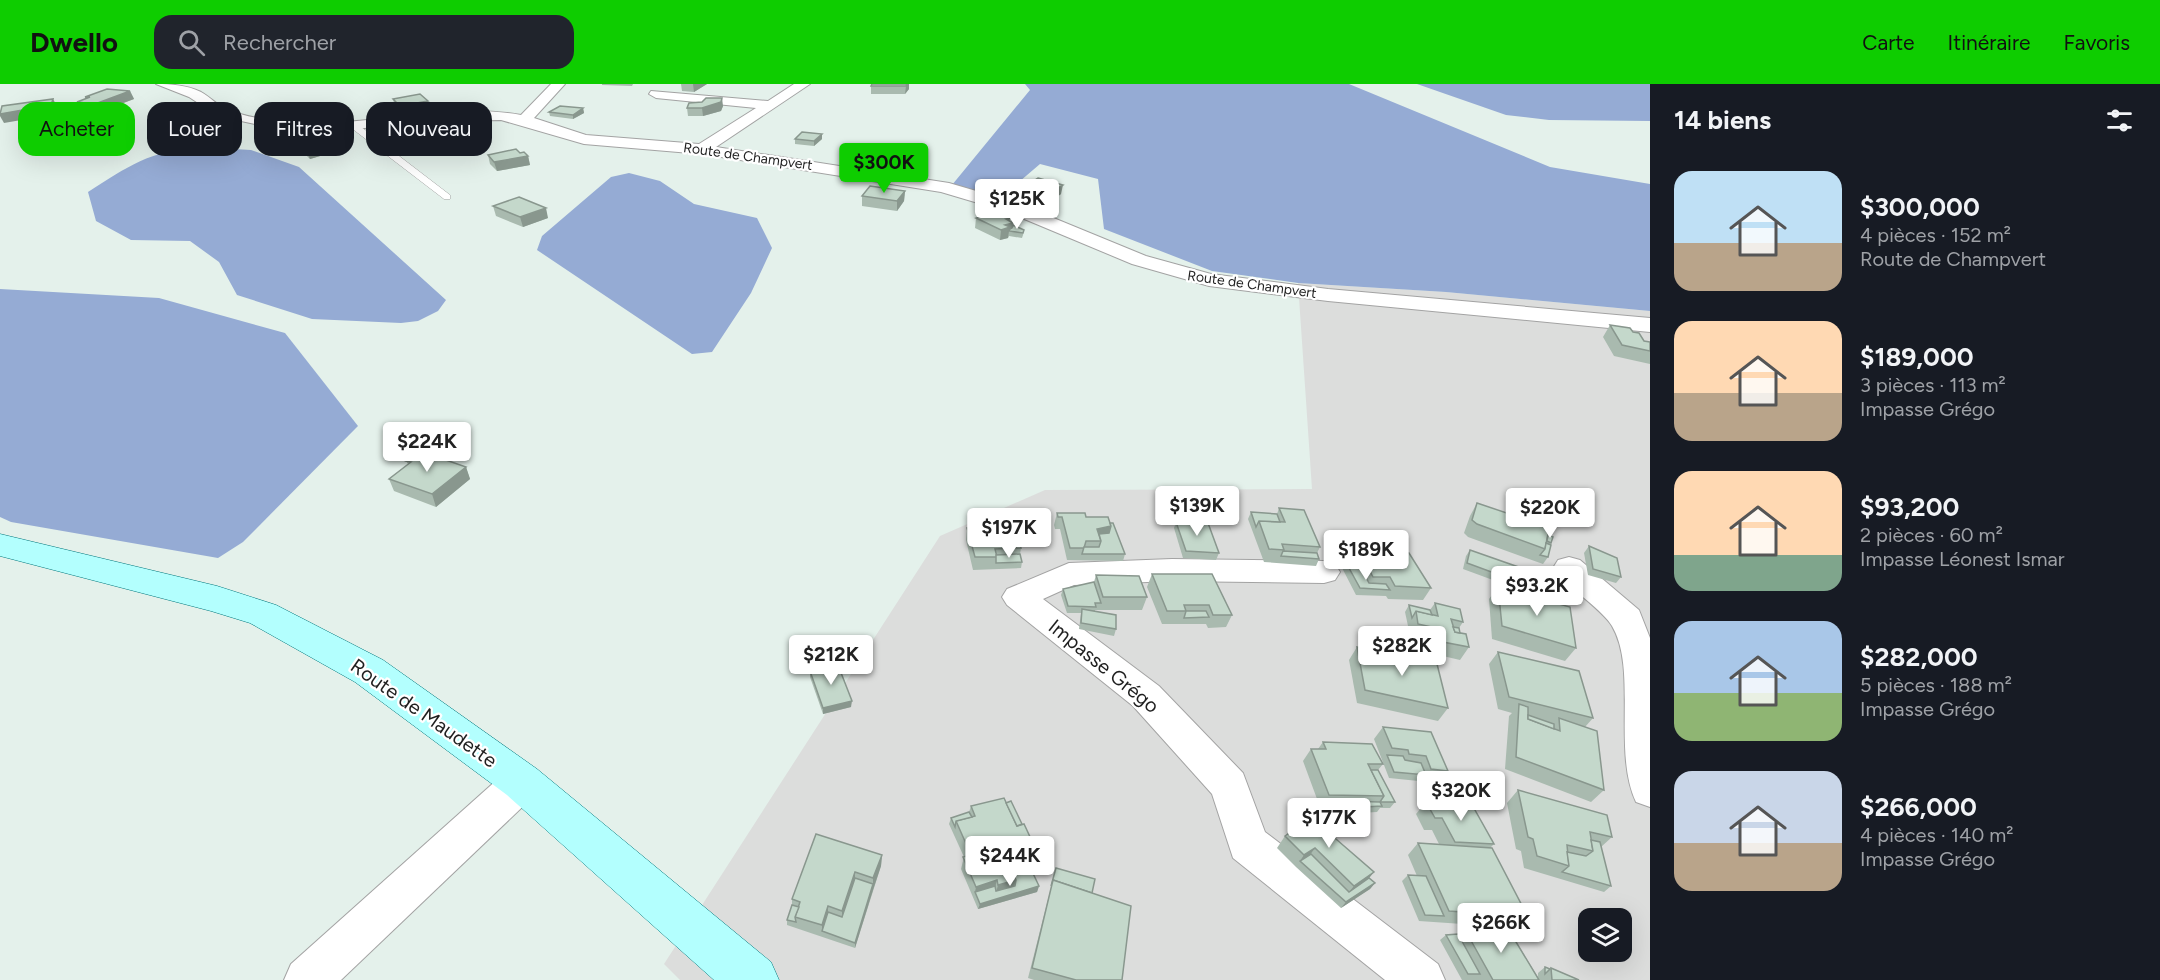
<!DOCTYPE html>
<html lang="fr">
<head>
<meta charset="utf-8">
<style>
	:root { --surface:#171b24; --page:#20242c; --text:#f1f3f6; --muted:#9ea1a6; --accent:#0ecd00 }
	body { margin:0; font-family:Figtree,sans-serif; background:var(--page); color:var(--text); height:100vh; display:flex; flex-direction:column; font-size:22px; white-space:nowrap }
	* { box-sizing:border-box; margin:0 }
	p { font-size:20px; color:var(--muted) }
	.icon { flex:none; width:33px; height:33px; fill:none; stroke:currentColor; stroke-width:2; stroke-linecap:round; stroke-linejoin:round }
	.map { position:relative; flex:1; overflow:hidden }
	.drawer { display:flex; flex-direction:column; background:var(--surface); width:510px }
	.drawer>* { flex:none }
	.top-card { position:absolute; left:18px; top:18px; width:570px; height:54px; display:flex; gap:12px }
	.tools { position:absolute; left:1578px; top:824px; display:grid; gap:12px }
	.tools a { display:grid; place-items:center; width:54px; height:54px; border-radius:12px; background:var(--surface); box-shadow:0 6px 24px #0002; font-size:30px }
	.price { position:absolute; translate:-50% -51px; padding:0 14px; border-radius:6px; background:#fff; color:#222; font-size:20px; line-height:39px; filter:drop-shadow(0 2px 3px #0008) }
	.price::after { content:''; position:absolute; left:50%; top:36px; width:18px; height:14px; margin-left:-9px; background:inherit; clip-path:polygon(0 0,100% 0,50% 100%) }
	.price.current { background:var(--accent); color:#111 }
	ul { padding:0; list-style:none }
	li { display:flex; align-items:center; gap:18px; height:150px; padding:0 24px }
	li span { display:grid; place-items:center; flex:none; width:168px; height:120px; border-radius:18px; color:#555 }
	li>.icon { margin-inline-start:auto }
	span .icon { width:72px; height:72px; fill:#fffc; stroke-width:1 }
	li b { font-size:26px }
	h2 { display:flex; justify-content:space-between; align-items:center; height:72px; padding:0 24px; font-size:26px }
	.chip { padding:0 21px; border-radius:18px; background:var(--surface); box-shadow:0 6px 24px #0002; font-size:21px; line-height:54px }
	.chip.current { background:var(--accent); color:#111 }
	header { display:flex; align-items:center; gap:36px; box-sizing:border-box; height:84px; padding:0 30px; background:var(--accent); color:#111 }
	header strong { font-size:28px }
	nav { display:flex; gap:33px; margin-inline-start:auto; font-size:21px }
	.search { width:420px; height:54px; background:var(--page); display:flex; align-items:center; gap:15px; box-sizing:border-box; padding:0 21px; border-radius:18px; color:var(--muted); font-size:22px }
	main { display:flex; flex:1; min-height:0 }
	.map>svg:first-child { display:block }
	.residential { fill:#dcdddc; fill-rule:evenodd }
	.forest { fill:#95abd4 }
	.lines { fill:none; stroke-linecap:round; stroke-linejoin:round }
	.lane-casing { stroke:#a3a3a3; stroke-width:1 }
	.street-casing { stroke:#a3a3a3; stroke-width:2 }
	.secondary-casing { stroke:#00767b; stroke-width:1 }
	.lane { fill:#fff; fill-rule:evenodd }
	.street { fill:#fff; fill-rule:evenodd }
	.secondary { fill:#b3fffe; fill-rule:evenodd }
	.wall { fill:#a9baaf }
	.shaded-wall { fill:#89978e }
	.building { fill:#c4d8cb; stroke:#89978e; stroke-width:1.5 }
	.labels { text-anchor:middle; stroke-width:4.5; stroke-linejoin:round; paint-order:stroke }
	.far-street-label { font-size:14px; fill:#1f1f1f; stroke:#fff }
	.near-street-label { font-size:20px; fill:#1f1f1f; stroke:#fff }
</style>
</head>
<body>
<header>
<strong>Dwello</strong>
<div class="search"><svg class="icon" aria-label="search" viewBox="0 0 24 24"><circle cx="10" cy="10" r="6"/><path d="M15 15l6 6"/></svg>Rechercher</div>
<nav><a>Carte</a><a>Itinéraire</a><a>Favoris</a></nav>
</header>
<main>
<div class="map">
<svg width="1650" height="896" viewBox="0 0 1650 896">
	<rect width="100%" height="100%" fill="#e4f1eb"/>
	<path class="residential" d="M1298,199L1446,208L1650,227V896H680L664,880L940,452L1045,406L1312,405ZM1588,834H1622V867H1588Z"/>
	<g class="forest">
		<polygon points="1025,0 1349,0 1550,83 1650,100 1650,227 1446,208 1298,199 1212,187 1104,145 1098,95 1040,80 999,115 952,101 1030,6"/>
		<polygon points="1417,0 1650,0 1650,37 1549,36 1506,31"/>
		<path d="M199,63L251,66L299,83L446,216L438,227L418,237L401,239L312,235L237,211L219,178L190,157L131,156L96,137L88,108C129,82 149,67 199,63Z"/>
		<polygon points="629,89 660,97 694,120 757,134 772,164 751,209 712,268 692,270 537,166 542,152 611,93"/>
		<polygon points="0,205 159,214 285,249 358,342 243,458 218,474 11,438 0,433"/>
	</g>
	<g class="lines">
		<g class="lane-casing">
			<polygon id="lane" points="350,39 356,39 450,111 450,115 444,115 350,43"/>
		</g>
		<g class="street-casing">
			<g id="street">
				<path d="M156,0C172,0 187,1 201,8C210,13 218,22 228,26C243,32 266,36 282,38C361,46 442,17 521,31L551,0H565L534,34L586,51L699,60L756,24L656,14L649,10L651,7L768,17L794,0H810L716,63L949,99L1017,119L1146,172L1211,190L1328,205L1650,234V248L1328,217L1209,202L1132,180L1005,127L941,108L702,70L584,60L501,36L445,37L353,45L282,46L218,32L189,13Z"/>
				<path d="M1569,473L1580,476L1639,526L1650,554V723L1636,718C1612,667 1638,586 1612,542C1605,529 1570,503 1558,492L1553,484L1558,476Z"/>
				<polygon points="1172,475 1324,477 1335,480 1340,488 1335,496 1324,499 1172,497 1074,501 1043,515 1159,602 1243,689 1265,748 1438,880 1445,896 1385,896 1233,774 1212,710 1133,622 1007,521 1002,513 1007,505 1069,479"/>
				<polygon points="522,681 536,686 542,698 536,710 341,896 284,896 291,880 508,686"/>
			</g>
		</g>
		<g class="secondary-casing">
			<polygon id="secondary" points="0,450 217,502 276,521 383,576 537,685 771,878 779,896 714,896 507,711 355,598 250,539 211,527 0,472"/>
		</g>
		<use href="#lane" class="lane"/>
		<use href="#street" class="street"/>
		<use href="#secondary" class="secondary"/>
	</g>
	<g class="wall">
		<polygon points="602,0 633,0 632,2 602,1"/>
		<polygon points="681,0 707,0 694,8 682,7"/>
		<polygon points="872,0 909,0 909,5 905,10 871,10 871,2"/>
		<polygon points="130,7 134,15 99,28 81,26 77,18 86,15 85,13"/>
		<polygon points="393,15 428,17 429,21 402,26 394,19"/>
		<polygon points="702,18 723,22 721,27 703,32 688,32 687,24"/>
		<polygon points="583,24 584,29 573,35 550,32 549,28"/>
		<polygon points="61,38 108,40 82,49 66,47"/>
		<polygon points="285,49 344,55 347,64 310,75 305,70 303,64 296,66 289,58"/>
		<polygon points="822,50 822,55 814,62 795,60 795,55"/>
		<polygon points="520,69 528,72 530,81 497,87 490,80 488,71"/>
		<polygon points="1021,105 1061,110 1044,122 1019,115"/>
		<polygon points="905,107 904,117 897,127 862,122 862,112"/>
		<polygon points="493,122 548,134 523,143 496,132"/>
		<polygon points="976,134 1010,137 1013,141 1024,146 1023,151 1022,154 1009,152 1008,154 1000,156 975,144"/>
		<polygon points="1610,241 1633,248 1645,257 1650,258 1650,280 1614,272 1603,253"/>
		<polygon points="406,377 466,383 470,395 436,423 394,407 389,395 408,380"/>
		<polygon points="1477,419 1548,451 1551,459 1550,461 1548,473 1543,480 1468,453 1464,449 1470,432"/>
		<polygon points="1279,424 1320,463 1317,469 1319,475 1316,482 1264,478 1248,435 1251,428 1277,430"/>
		<polygon points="1057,429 1086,433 1110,439 1125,470 1123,477 1067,476 1060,445 1055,445 1054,441"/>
		<polygon points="1176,438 1219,469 1216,476 1183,474 1174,444"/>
		<polygon points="967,444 1012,448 1021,464 1020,470 1022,478 1021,484 973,486 966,456"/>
		<polygon points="1589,462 1621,493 1616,499 1588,491 1584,469"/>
		<polygon points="1345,466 1431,504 1423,516 1388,515 1386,512 1356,511 1339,478"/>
		<polygon points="1470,466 1524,500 1520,506 1463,485 1466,472"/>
		<polygon points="1152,490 1232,531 1226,543 1208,544 1206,540 1162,540 1147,503"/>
		<polygon points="1096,491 1147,513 1142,526 1095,526 1095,527 1116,545 1114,552 1079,545 1081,529 1067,529 1061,511 1063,505 1094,498"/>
		<polygon points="1498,503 1576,564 1565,577 1492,555 1489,515"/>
		<polygon points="1435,519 1463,538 1459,544 1460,549 1469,563 1460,576 1413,565 1405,528 1409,521 1430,526"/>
		<polygon points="1357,563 1448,624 1438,637 1357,619 1349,576"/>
		<polygon points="1498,568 1593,634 1585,643 1604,706 1591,718 1505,685 1509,632 1512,629 1498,625 1489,580"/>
		<polygon points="810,587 851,623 823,630 810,593"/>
		<polygon points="1383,643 1448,687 1438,699 1389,694 1374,655"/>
		<polygon points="1323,658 1383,680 1378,686 1395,718 1390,724 1380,724 1377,728 1342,730 1339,724 1320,723 1303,677 1311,665 1318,665"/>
		<polygon points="1518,706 1612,753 1601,763 1611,802 1604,808 1524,784 1521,767 1516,765 1507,719"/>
		<polygon points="1426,718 1494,760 1490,764 1528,833 1515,844 1507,843 1538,893 1538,889 1545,883 1550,885 1551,884 1579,896 1462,896 1440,856 1446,851 1458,850 1464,844 1506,843 1419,837 1402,797 1408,791 1417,792 1408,771 1418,759 1439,760 1432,746 1424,746 1416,730"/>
		<polygon points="971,722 1027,767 1032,777 1030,783 1039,802 1037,808 978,825 961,785 964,773 949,740 951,734 969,728"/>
		<polygon points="1329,749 1374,788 1369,794 1375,799 1370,805 1341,824 1296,783 1277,764 1285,752"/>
		<polygon points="882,771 881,782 855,864 787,841 787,836 792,821 792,815"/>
		<polygon points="1056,784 1092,809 1122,896 1034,896 1028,894"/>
	</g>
	<g class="shaded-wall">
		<polygon points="693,0 707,0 694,8"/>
		<polygon points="907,0 909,0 909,5 905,10 906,2"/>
		<polygon points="130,7 134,15 99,28 95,20"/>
		<polygon points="722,14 723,22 721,27 703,32 702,24"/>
		<polygon points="53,15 58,24 56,30 4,39 0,32 0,30"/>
		<polygon points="428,17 429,21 402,26 400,22"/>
		<polygon points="583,24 584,29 573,35 573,31"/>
		<polygon points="104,31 108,40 82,49 78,40"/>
		<polygon points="822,50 822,55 814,62 814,57"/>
		<polygon points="304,54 307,63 302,61 303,64 296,66 292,57"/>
		<polygon points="344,55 347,64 310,75 306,65"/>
		<polygon points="528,72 530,81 497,87 494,78"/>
		<polygon points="1063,101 1061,110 1044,122 1046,112"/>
		<polygon points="905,107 904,117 897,127 897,117"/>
		<polygon points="546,124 548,134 523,143 520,133"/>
		<polygon points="1010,134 1009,140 1013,139 1012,147 1009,147 1008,154 1000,156 1001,146 1006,135"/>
		<polygon points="466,383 470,395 436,423 432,410"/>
		<polygon points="1111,442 1107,455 1097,457 1097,445"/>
		<polygon points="852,617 851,623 823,630 823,624"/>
		<polygon points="1031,755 1028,767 1023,757"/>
		<polygon points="1315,764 1306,776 1300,777 1296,783 1304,771"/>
		<polygon points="882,771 881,782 873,806 873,794"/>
		<polygon points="1032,777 1028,789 1011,794 1011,783"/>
		<polygon points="855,788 855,800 842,839 842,827"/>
		<polygon points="1374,788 1364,800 1345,813 1354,802"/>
		<polygon points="997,796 994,808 975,808 976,803"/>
		<polygon points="1016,796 1013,808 995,813 998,801"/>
		<polygon points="1375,799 1370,805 1341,824 1346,818"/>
		<polygon points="873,800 873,806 855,864 855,859"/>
		<polygon points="1039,802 1037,808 978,825 980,820"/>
		<polygon points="828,822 828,833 822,847 822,841"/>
	</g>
	<g class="building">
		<polygon points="872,0 907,0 906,2 871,2"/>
		<polygon points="107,5 130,7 95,20 77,18 90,13 85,13"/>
		<polygon points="420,10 428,17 400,22 393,15"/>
		<polygon points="706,14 722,14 721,18 702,24 687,24 689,19 702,18"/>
		<polygon points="53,15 51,21 0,30 2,22"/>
		<polygon points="560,22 583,24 573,31 549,28"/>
		<polygon points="88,29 104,31 78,40 61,38"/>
		<polygon points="333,45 344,55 306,65 302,61 310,59 304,54 292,57 285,49 301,46 307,51"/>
		<polygon points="802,48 822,50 814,57 795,55"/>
		<polygon points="516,65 520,69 524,68 528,72 494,78 488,71"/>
		<polygon points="1038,94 1063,101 1046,112 1021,105"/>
		<polygon points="870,102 905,107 897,117 862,112"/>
		<polygon points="519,113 546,124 520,133 493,122"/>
		<polygon points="996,127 1010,134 1006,135 1013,139 1005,141 1010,143 1001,146 976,134"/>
		<polygon points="1013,141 1024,146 1023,149 1009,147 1010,145 1012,144"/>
		<polygon points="1610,241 1630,244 1633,248 1639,249 1644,257 1650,258 1650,267 1622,261"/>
		<polygon points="420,367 466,383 432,410 389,395 411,378 406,377"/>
		<polygon points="1477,419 1545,442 1548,450 1545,465 1477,440 1472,436"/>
		<polygon points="1279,424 1304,426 1320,463 1282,460 1284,466 1269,465 1259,437 1285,438"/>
		<polygon points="1251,428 1277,430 1280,438 1259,437 1256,443"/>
		<polygon points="1057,429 1085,429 1086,433 1108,433 1111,442 1097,445 1101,457 1086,457 1084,464 1070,464 1062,433 1058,433"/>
		<polygon points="1176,438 1208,439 1219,469 1186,467"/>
		<polygon points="1110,439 1113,439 1125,470 1082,470 1084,463 1099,463 1101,457 1099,450 1109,449 1111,442"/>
		<polygon points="1010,442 1012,448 1016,448 1021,464 995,465 997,473 975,473 967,444"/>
		<polygon points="1548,451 1553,453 1551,459 1547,457"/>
		<polygon points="1546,459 1551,461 1548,473 1540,471 1545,465"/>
		<polygon points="1589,462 1617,474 1621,493 1593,485"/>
		<polygon points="1345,466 1409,469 1431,504 1395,502 1390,493 1373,493 1365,478 1352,477"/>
		<polygon points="1470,466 1527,486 1524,500 1467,479"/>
		<polygon points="1283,467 1317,469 1319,475 1281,472"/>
		<polygon points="1020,470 1022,478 996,479 996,471"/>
		<polygon points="1349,484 1361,484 1369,499 1386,500 1390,506 1360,504"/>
		<polygon points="1152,490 1212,490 1232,531 1213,531 1209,521 1184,521 1186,527 1167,527"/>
		<polygon points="1096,491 1139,492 1147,513 1103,513"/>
		<polygon points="1094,498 1101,519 1095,519 1096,523 1068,522 1063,505"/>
		<polygon points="1498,503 1570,523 1576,564 1502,542"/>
		<polygon points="1435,519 1460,525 1463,538 1451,535 1455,548 1466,550 1469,563 1443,558 1440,545 1418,540 1416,527 1438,532"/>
		<polygon points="1409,521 1430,526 1432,531 1416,527 1412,534"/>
		<polygon points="1082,525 1116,531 1116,545 1081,539"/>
		<polygon points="1186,527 1206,527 1209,533 1184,534"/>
		<polygon points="1453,543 1459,544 1460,549 1455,548"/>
		<polygon points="1414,546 1436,551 1439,564 1417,559"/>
		<polygon points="1357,563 1437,580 1448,624 1365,606"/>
		<polygon points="1498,568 1579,587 1593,634 1509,613"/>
		<polygon points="838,581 852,617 823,624 810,587"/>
		<polygon points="1519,620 1528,623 1528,635 1560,647 1559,634 1597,647 1604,706 1516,673"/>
		<polygon points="1528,631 1554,640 1554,645 1528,635"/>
		<polygon points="1383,643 1431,648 1448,687 1431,685 1426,672 1409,670 1408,666 1392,664"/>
		<polygon points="1323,658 1372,660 1383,680 1368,680 1384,712 1329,711 1311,665 1326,665"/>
		<polygon points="1387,671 1403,672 1405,676 1421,679 1426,691 1394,688"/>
		<polygon points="1371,686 1378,686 1395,718 1380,718 1382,722 1346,724 1343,717 1380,718 1384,712"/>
		<polygon points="1518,706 1607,731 1612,753 1590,748 1593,767 1567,761 1569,782 1537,772 1533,755 1528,753"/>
		<polygon points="1004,714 1017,742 1024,740 1031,755 1023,757 1032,777 1011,783 1016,796 998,801 997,796 976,803 963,773 971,771 956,737 975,732 971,722"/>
		<polygon points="1011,717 1022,740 1017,742 1006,719"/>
		<polygon points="1426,718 1471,719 1494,760 1455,758 1442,734 1435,734"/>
		<polygon points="969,728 972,733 956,737 955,743 951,734"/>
		<polygon points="1316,730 1332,745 1329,749 1374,788 1354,802 1315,764 1304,771 1285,752"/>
		<polygon points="816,750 882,771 873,794 855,788 842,827 828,822 822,841 795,833 800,818 792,815"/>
		<polygon points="1591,756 1600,758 1611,802 1562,788 1569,782 1567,768 1586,772 1593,767"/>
		<polygon points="1418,759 1492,764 1528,833 1449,827"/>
		<polygon points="1311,770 1349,808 1369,794 1375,799 1346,818 1300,777"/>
		<polygon points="1030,783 1039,802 980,820 975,808 995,802 996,807 1015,802 1016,796 1013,788"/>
		<polygon points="1056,784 1095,795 1092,809 1053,796 1051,802"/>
		<polygon points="1408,791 1426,792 1444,832 1425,831"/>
		<polygon points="855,794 873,800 855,859 822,847 828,828 842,833"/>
		<polygon points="1053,796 1131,822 1122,896 1076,896 1032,884"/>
		<polygon points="792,821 799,823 795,833 796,838 787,836"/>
		<polygon points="1507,843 1539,896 1493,896 1464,844"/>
		<polygon points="1458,850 1480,890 1468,890 1446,851"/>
		<polygon points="1545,883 1550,885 1545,890"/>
		<polygon points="1551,884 1579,896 1552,896"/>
	</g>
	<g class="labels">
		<g class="far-street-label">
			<text transform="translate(748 72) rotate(8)" y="5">Route de Champvert</text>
			<text transform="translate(1252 200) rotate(8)" y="5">Route de Champvert</text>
		</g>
		<g class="near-street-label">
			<text transform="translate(1104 582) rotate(39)" y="7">Impasse Grégo</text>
			<text transform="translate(424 629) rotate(35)" y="7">Route de Maudette</text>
		</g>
	</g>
</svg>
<div class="tools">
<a><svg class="icon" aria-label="layers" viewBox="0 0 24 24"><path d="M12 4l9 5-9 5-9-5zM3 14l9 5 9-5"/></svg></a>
</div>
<b class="price current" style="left:884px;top:110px">$300K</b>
<b class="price" style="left:1017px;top:146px">$125K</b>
<b class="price" style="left:427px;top:389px">$224K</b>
<b class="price" style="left:1197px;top:453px">$139K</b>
<b class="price" style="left:1550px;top:455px">$220K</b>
<b class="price" style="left:1009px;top:475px">$197K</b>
<b class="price" style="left:1366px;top:497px">$189K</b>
<b class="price" style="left:1537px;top:533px">$93.2K</b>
<b class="price" style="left:1402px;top:593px">$282K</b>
<b class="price" style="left:831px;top:602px">$212K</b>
<b class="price" style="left:1461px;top:738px">$320K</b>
<b class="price" style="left:1329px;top:765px">$177K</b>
<b class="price" style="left:1010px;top:803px">$244K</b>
<b class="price" style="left:1501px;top:870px">$266K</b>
<div class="top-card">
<a class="chip current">Acheter</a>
<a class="chip">Louer</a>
<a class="chip">Filtres</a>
<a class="chip">Nouveau</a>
</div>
</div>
<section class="drawer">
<h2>14 biens<svg class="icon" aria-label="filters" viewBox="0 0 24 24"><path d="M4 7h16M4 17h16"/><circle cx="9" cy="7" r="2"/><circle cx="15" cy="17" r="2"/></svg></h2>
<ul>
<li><span style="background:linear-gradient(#bfe0f5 60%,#b9a48a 0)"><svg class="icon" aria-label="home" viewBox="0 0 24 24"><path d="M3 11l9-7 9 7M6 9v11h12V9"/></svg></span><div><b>$300,000</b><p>4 pièces · 152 m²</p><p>Route de Champvert</p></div></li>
<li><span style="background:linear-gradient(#ffd9b3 60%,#b9a48a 0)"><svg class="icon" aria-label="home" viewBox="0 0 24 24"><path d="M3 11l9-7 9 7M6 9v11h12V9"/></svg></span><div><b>$189,000</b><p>3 pièces · 113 m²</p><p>Impasse Grégo</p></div></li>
<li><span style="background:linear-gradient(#ffd9b3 70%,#7fa58c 0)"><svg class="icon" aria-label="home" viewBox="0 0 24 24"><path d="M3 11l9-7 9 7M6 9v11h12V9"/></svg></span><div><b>$93,200</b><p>2 pièces · 60 m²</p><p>Impasse Léonest Ismar</p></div></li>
<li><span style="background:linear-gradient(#a9c7e8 60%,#8fb573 0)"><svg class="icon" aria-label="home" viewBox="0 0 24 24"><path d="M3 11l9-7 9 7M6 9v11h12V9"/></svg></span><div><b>$282,000</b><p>5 pièces · 188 m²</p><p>Impasse Grégo</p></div></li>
<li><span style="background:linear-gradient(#c9d6e8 60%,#b9a48a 0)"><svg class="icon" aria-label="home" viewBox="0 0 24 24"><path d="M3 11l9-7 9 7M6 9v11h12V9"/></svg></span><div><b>$266,000</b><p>4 pièces · 140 m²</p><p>Impasse Grégo</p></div></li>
</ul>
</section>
</main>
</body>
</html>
